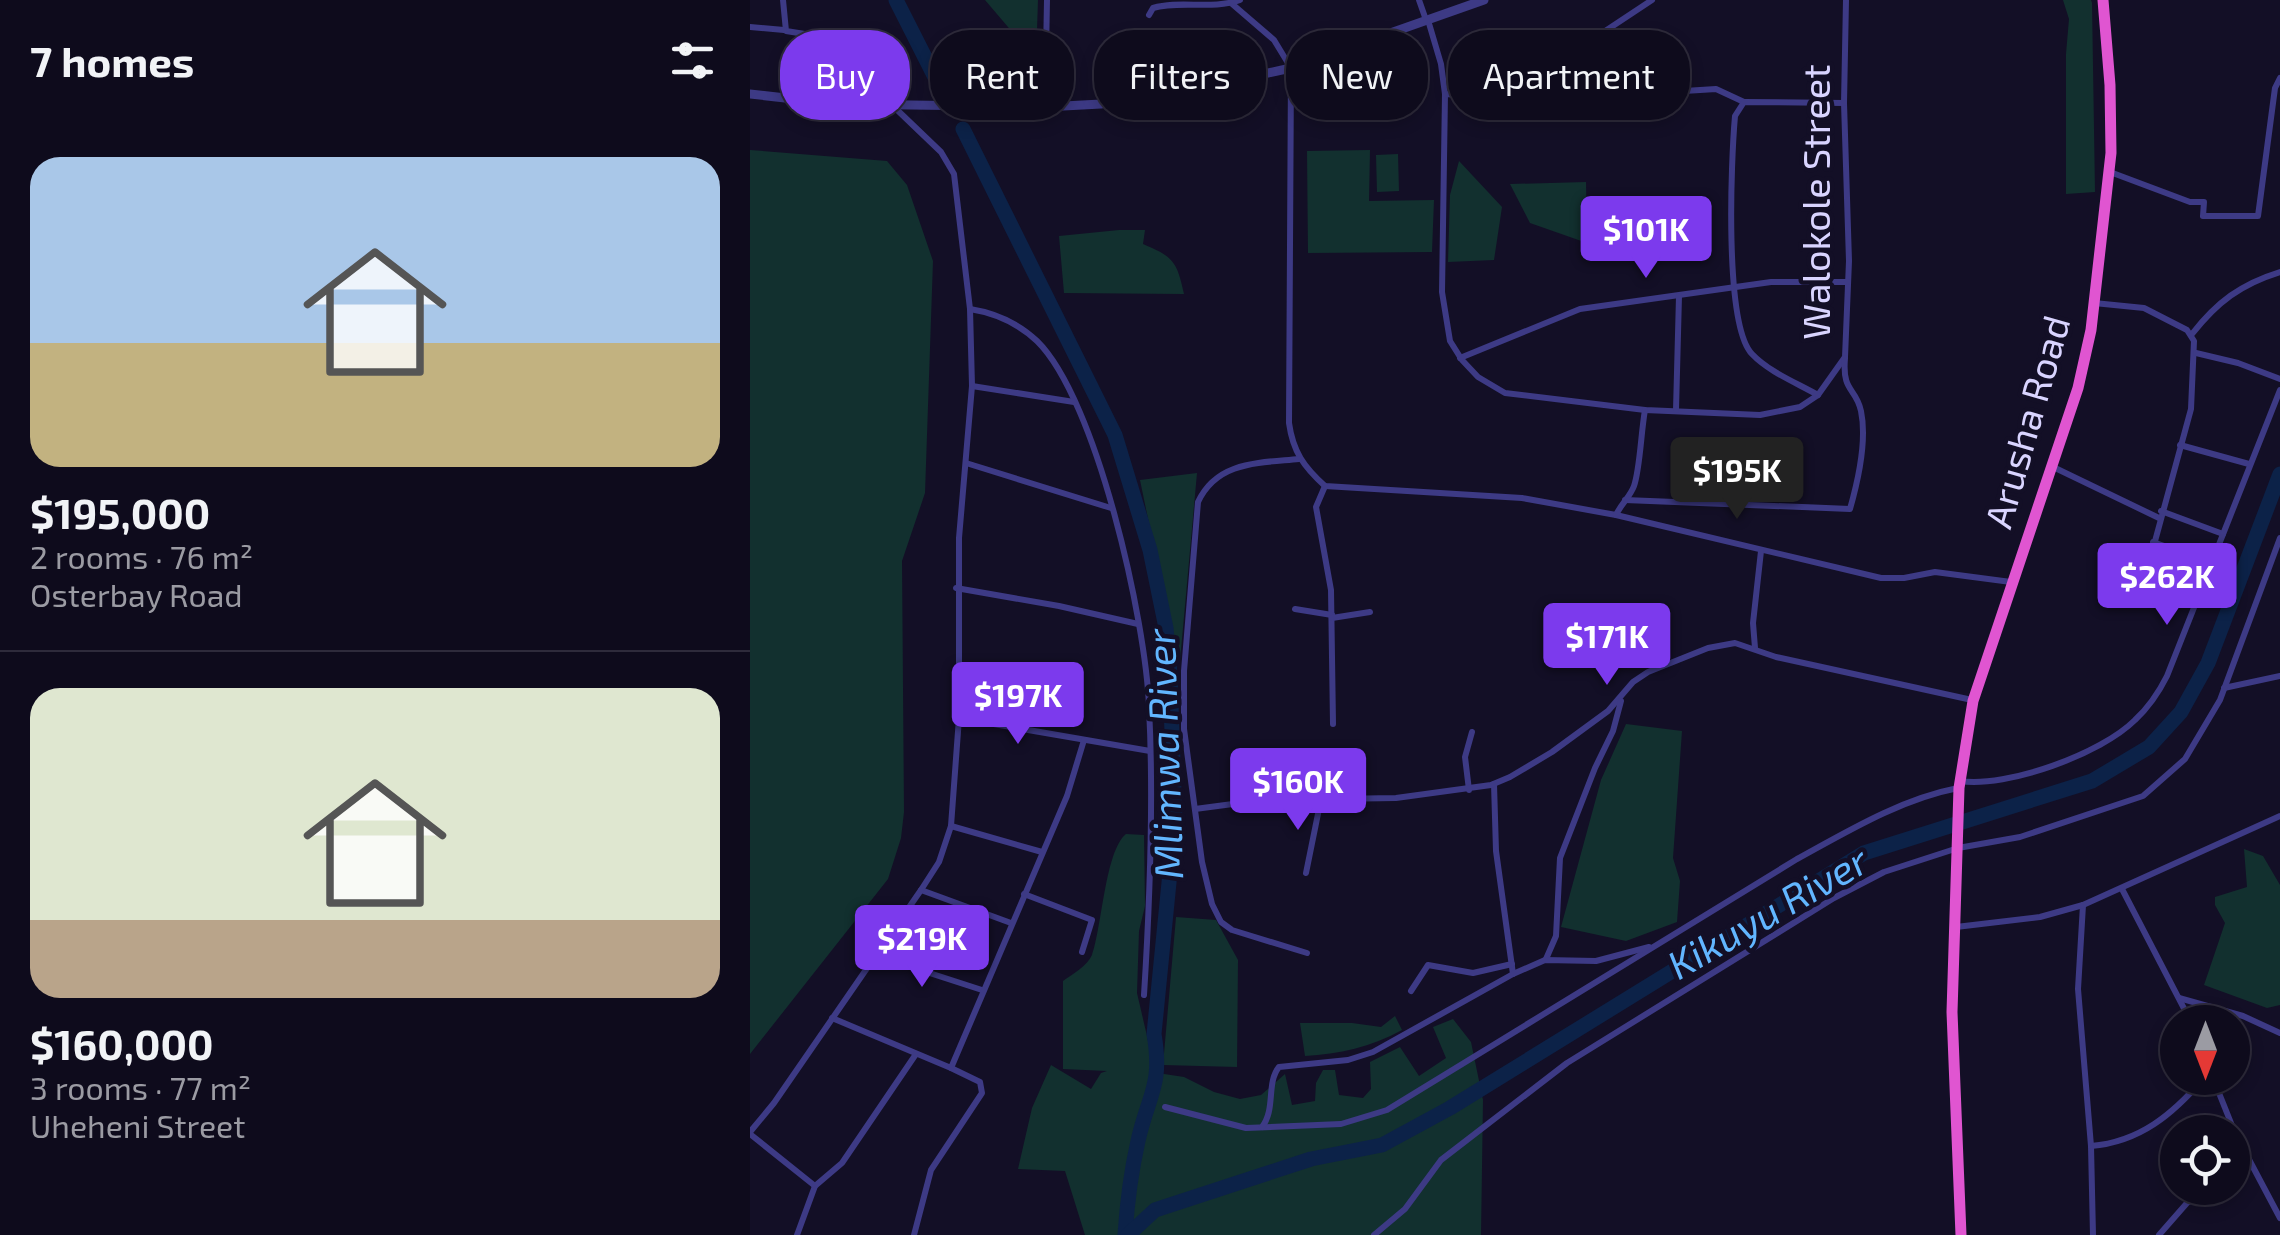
<!DOCTYPE html>
<html lang="en">
<head>
<meta charset="utf-8">
<style>
	:root { --surface:#0e0b1c; --page:#1c1929; --text:#f1f3f6; --muted:#9b9ba3; --line:#2e2b3b; --accent:#7c3aed }
	body { margin:0; font-family:"Exo 2",sans-serif; background:var(--page); color:var(--text); height:100vh; display:flex; flex-direction:column; font-size:38px; white-space:nowrap }
	* { box-sizing:border-box; margin:0 }
	p { font-size:32px; color:var(--muted) }
	.icon { flex:none; width:55px; height:55px; fill:none; stroke:currentColor; stroke-width:2; stroke-linecap:round; stroke-linejoin:round }
	.map { position:relative; flex:1; overflow:hidden }
	.panel { display:flex; flex-direction:column; background:var(--surface); width:750px }
	.panel>* { flex:none }
	.top-card { position:absolute; left:30px; top:30px; width:950px; height:90px; display:flex; gap:20px }
	.needle { width:65px; rotate:180deg }
	.tools { position:absolute; left:1410px; top:1005px; display:grid; gap:20px }
	.tools a { display:grid; place-items:center; width:90px; height:90px; border-radius:50%; background:var(--surface); box-shadow:0 5px 15px #0003,0 0 0 2px var(--line); font-size:50px }
	.price { position:absolute; translate:-50% -85px; padding:0 22px; border-radius:10px; background:var(--accent); color:#fff; font-size:32px; line-height:65px; filter:drop-shadow(0 2px 5px #0008) }
	.price::after { content:''; position:absolute; left:50%; top:60px; width:30px; height:22px; margin-left:-15px; background:inherit; clip-path:polygon(0 0,100% 0,50% 100%) }
	.price.on { background:#222; color:#fff }
	ul { padding:0; list-style:none }
	li { display:grid; align-content:center; gap:20px; height:530px; padding:0 30px }
	li+li { border-top:2px solid var(--line) }
	li span { display:grid; place-items:center; height:310px; border-radius:30px; color:#555 }
	li>.icon { margin-inline-start:auto }
	span .icon { width:180px; height:180px; fill:#fffc; stroke-width:1 }
	li b { font-size:42px }
	h2 { display:flex; justify-content:space-between; align-items:center; height:120px; padding:0 30px; font-size:42px }
	.pill { padding:0 35px; border-radius:40px; background:var(--surface); box-shadow:0 5px 15px #0003,0 0 0 2px var(--line); font-size:35px; line-height:90px }
	.pill.on { background:var(--accent); color:#fff }
	main { display:flex; flex:1; min-height:0 }
	.map>svg:first-child { display:block }
	.green { fill:#12302f }
	.lines { fill:none; stroke-linecap:round; stroke-linejoin:round }
	.river { stroke:#0c2248; stroke-width:15 }
	.minor { stroke:#3d3a85; stroke-width:6 }
	.tertiary { stroke:#3d3a85; stroke-width:9 }
	.trunk { stroke:#e055d1; stroke-width:11 }
	.labels { text-anchor:middle; stroke-width:9; stroke-linejoin:round; paint-order:stroke }
	.street-label { font-size:38px; fill:#d9d4ff; stroke:#130f26 }
	.water-label { font-size:40px; font-style:italic; fill:#62b6ff; stroke:#130f26 }
</style>
</head>
<body>
<main>
<section class="panel">
<h2>7 homes<svg class="icon" aria-label="filters" viewBox="0 0 24 24"><path d="M4 7h16M4 17h16"/><circle cx="9" cy="7" r="2"/><circle cx="15" cy="17" r="2"/></svg></h2>
<ul>
<li><span style="background:linear-gradient(#a9c7e8 60%,#c2b280 0)"><svg class="icon" aria-label="home" viewBox="0 0 24 24"><path d="M3 11l9-7 9 7M6 9v11h12V9"/></svg></span><div><b>$195,000</b><p>2 rooms · 76 m²</p><p>Osterbay Road</p></div></li>
<li><span style="background:linear-gradient(#dfe7d0 75%,#b9a48a 0)"><svg class="icon" aria-label="home" viewBox="0 0 24 24"><path d="M3 11l9-7 9 7M6 9v11h12V9"/></svg></span><div><b>$160,000</b><p>3 rooms · 77 m²</p><p>Uheheni Street</p></div></li>
</ul>
</section>
<div class="map">
<svg width="1530" height="1235" viewBox="0 0 1530 1235">
	<rect width="100%" height="100%" fill="#130f26"/>
	<g class="green">
		<polygon points="235,0 288,0 286,60"/>
		<polygon points="1313,0 1341,0 1342,3 1345,192 1316,194 1316,54 1319,19"/>
		<polygon points="0,150 137,161 157,185 183,261 175,493 152,561 154,812 151,838 138,879 0,1054"/>
		<polygon points="620,150 619,201 684,200 682,252 558,253 557,151"/>
		<polygon points="648,154 649,191 627,192 626,155"/>
		<polygon points="709,161 752,207 744,260 698,262 700,195"/>
		<polygon points="836,182 837,243 780,223 760,184"/>
		<path d="M369,230H395L393,244C424,257 427,262 434,294L314,293L309,236Z"/>
		<polygon points="447,473 430,661 423,660 416,606 390,480"/>
		<polygon points="876,724 932,731 923,858 930,881 927,922 876,941 811,927 851,780"/>
		<path d="M376,834L394,835L395,906L389,931L387,993L400,1049L401,1072L434,1077L464,1092L490,1099L511,1095L535,1074L542,1105L565,1101L566,1083L573,1070H585L589,1095L613,1098L621,1089L620,1062L650,1047L669,1076L696,1058L683,1027L703,1019L721,1042L733,1100L731,1235H335L315,1171L268,1169L282,1108L301,1065L341,1089L351,1073L357,1071L313,1069V981C323,974 337,966 342,955C352,928 355,851 376,834Z"/>
		<polygon points="1494,849 1513,856 1530,885 1530,1005 1517,1008 1454,985 1475,923 1465,905 1465,897 1497,887"/>
		<polygon points="426,917 466,920 488,960 487,1067 413,1065"/>
		<path d="M645,1016L652,1030C621,1047 589,1054 555,1056L550,1023H602L631,1027Z"/>
	</g>
	<g class="lines">
		<g class="river">
			<polyline points="146,0 189,85"/>
			<path d="M213,129L365,435L400,550L416,628L420,674L425,822L404,1034C413,1086 398,1095 388,1141C381,1172 377,1204 375,1235"/>
			<polyline points="378,1235 405,1210 561,1159 632,1145 700,1108 1114,853 1342,781 1399,747 1431,712 1458,663 1530,474"/>
		</g>
		<g class="minor">
			<polyline points="33,0 36,31 80,38 86,43 89,104"/>
			<polyline points="669,0 676,20"/>
			<path d="M481,3L524,40L541,68L539,423C543,452 554,467 575,486L772,498L866,515L1131,578H1154L1185,572L1261,582"/>
			<path d="M399,15L403,8C430,0 462,10 490,0"/>
			<polyline points="678,20 691,64 695,94 692,292 700,341 712,360 728,377 755,393 895,410 1010,415 1050,407 1068,395 1095,357 1099,261 1094,103 1096,0"/>
			<polyline points="0,27 34,30"/>
			<polyline points="695,94 709,95 813,59 902,0"/>
			<polyline points="709,95 740,113 751,114 807,99 966,89 994,102"/>
			<polyline points="295,107 297,0"/>
			<polyline points="1360,172 1440,202 1454,202 1453,216 1508,216 1525,88 1530,78"/>
			<polyline points="1344,303 1394,308 1437,330 1444,341 1441,409 1392,589"/>
			<path d="M220,309C245,313 268,323 287,341C347,400 396,622 399,707C404,803 400,900 394,995"/>
			<path d="M1442,334C1467,302 1491,284 1530,272"/>
			<polyline points="1446,353 1488,363 1530,379"/>
			<polyline points="710,358 830,309 1021,282 1098,282"/>
			<polyline points="222,386 324,402"/>
			<path d="M1068,395C1047,383 1019,372 1002,354C974,325 981,161 985,116L994,102L1094,103"/>
			<polyline points="926,410 929,296"/>
			<polyline points="1430,445 1499,464"/>
			<path d="M549,459C509,463 467,461 448,502L434,671V729L452,862L462,904L471,922L482,930L557,953"/>
			<polyline points="216,463 361,508"/>
			<polyline points="1301,466 1409,518"/>
			<polyline points="575,486 566,507 581,590 583,724"/>
			<path d="M875,500L1100,509C1108,481 1117,440 1111,411C1106,387 1092,393 1095,358"/>
			<polyline points="1411,511 1473,534"/>
			<path d="M866,515C871,504 880,497 884,486C890,469 891,432 895,410"/>
			<polyline points="1403,542 1462,563"/>
			<polyline points="206,588 309,606 388,624"/>
			<polyline points="545,609 582,615"/>
			<polyline points="582,618 620,612"/>
			<polyline points="1005,648 1003,623 1011,551"/>
			<polyline points="1474,688 1530,676"/>
			<polyline points="209,718 400,751"/>
			<path d="M1210,781C1257,788 1351,754 1385,720C1398,708 1409,692 1417,676L1530,390"/>
			<polyline points="744,784 746,851 763,974"/>
			<polyline points="719,790 715,757 722,732"/>
			<polyline points="445,809 513,800 646,798 741,785 760,777 802,752 858,711 883,682 898,672 958,648 985,643 1026,657 1222,700"/>
			<polyline points="201,826 292,852"/>
			<polyline points="556,873 571,799"/>
			<polyline points="1372,889 1441,1022"/>
			<polyline points="171,890 261,923"/>
			<polyline points="274,894 342,920 332,952"/>
			<polyline points="1333,905 1328,989 1341,1146 1343,1235"/>
			<polyline points="1206,927 1290,917 1333,905 1530,816"/>
			<polyline points="124,955 232,990"/>
			<polyline points="796,959 806,936 810,858 845,768 863,731 871,701"/>
			<polyline points="661,991 678,965 723,973 762,964"/>
			<polyline points="1429,998 1493,1016 1530,1033"/>
			<polyline points="82,1018 201,1068 317,796 334,740"/>
			<polyline points="1463,1078 1485,1133 1530,1218"/>
			<path d="M415,1107L496,1128L591,1124L637,1110L1047,859C1098,831 1151,799 1208,788"/>
			<path d="M512,1127C526,1109 516,1083 529,1067L598,1060L623,1052L763,974L795,960L846,961L899,947"/>
			<polyline points="0,1132 24,1103 171,890 189,862 201,826 209,718 209,538 222,386 220,309 204,174 191,152 143,106"/>
			<polyline points="0,1134 65,1186"/>
			<path d="M1341,1146C1390,1142 1423,1114 1454,1078"/>
			<polyline points="47,1235 65,1186 92,1163 166,1054"/>
			<polyline points="164,1235 181,1170 232,1093 230,1082 201,1068"/>
			<polyline points="624,1235 655,1209 691,1160 817,1063 1084,898 1134,872 1208,848 1270,837 1393,796 1435,759 1470,700 1530,538"/>
			<polyline points="1409,1235 1437,1203 1463,1188"/>
		</g>
		<polyline class="tertiary" points="0,94 89,104 295,107 351,104 455,87 541,68 734,0"/>
		<polyline class="trunk" points="1211,1235 1202,1012 1209,788 1223,701 1328,388 1341,330 1361,153 1360,85 1353,0"/>
	</g>
	<g class="labels">
		<g class="street-label">
			<text transform="translate(1067 202) rotate(-90)" y="13">Walokole Street</text>
			<text transform="translate(1278 422) rotate(-74)" y="13">Arusha Road</text>
		</g>
		<g class="water-label">
			<text transform="translate(415 754) rotate(-92)" y="14">Mlimwa River</text>
			<text transform="translate(1018 913) rotate(-30)" y="14">Kikuyu River</text>
		</g>
	</g>
</svg>
<div class="tools">
<a><svg class="needle" viewBox="-14 -14 28 28"><path d="M0-13l5 13h-10z" fill="#e53935"/><path d="M0 13l5-13h-10z" fill="#9b9ba3"/></svg></a>
<a><svg class="icon" aria-label="locate" viewBox="0 0 24 24"><circle cx="12" cy="12" r="6"/><path d="M12 2v4M12 18v4M2 12h4M18 12h4"/></svg></a>
</div>
<b class="price" style="left:896px;top:281px">$101K</b>
<b class="price on" style="left:987px;top:522px">$195K</b>
<b class="price" style="left:1417px;top:628px">$262K</b>
<b class="price" style="left:857px;top:688px">$171K</b>
<b class="price" style="left:268px;top:747px">$197K</b>
<b class="price" style="left:548px;top:833px">$160K</b>
<b class="price" style="left:172px;top:990px">$219K</b>
<div class="top-card">
<a class="pill on">Buy</a>
<a class="pill">Rent</a>
<a class="pill">Filters</a>
<a class="pill">New</a>
<a class="pill">Apartment</a>
</div>
</div>
</main>
</body>
</html>
